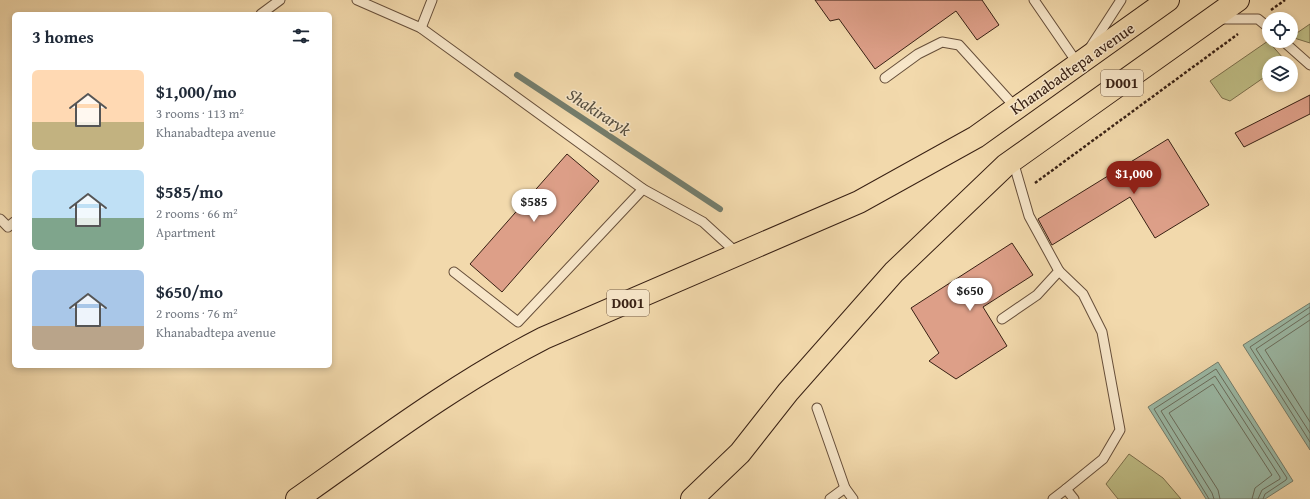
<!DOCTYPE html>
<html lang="en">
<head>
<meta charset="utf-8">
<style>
	:root { --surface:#fff; --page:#f2f2f3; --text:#1f2937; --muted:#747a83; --accent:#8f2418 }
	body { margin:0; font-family:"Gentium Book Plus",serif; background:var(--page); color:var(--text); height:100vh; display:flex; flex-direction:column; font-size:15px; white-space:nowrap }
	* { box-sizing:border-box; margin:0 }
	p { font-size:13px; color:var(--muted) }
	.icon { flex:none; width:22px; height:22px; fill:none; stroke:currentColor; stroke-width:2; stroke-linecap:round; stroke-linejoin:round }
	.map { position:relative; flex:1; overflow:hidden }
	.sheet { position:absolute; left:12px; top:12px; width:320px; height:356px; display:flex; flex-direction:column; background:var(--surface); border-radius:6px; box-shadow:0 2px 6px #0003 }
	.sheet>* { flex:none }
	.buttons { position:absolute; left:1262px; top:12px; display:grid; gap:8px }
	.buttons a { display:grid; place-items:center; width:36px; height:36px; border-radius:50%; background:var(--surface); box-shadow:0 2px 6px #0003; font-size:20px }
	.price { position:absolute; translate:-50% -34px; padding:0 9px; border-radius:14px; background:#fff; color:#222; font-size:13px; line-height:26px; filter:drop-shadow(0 1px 2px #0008) }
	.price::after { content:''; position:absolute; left:50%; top:24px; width:12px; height:9px; margin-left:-6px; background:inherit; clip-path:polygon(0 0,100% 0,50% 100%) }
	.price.current { background:var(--accent); color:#fff }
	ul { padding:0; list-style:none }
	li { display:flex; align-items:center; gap:12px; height:100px; padding:0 20px }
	li span { display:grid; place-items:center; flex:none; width:112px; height:80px; border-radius:6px; color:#555 }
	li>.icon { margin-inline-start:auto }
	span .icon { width:48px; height:48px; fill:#fffc; stroke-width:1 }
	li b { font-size:17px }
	h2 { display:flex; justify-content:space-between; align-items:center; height:48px; padding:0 20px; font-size:17px }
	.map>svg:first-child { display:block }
	.green { fill:#bfbe86; stroke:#7c704d }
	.water { fill:#9bbaa7; stroke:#747d6c }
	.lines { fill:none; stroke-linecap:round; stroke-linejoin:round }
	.shore { stroke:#6a6e5e; stroke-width:1 }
	.stream { stroke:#747d6c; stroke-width:6 }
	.building { fill:#dd9f88; stroke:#392114 }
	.lane-casing { stroke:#674f3a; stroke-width:11 }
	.highway-casing { stroke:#392114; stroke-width:24 }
	.path { stroke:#392114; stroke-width:2.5; stroke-dasharray:3 2; stroke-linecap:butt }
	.lane { stroke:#f7e6c9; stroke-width:9 }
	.highway { stroke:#f2d9ac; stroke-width:22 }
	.labels { text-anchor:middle; stroke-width:3; stroke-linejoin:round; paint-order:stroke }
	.shield { fill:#f7e6c9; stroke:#725c4a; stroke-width:1 }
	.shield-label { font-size:15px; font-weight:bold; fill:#392114 }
	.street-label { font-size:16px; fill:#392114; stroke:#f7e6c9 }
	.water-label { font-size:17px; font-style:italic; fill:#564f40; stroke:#f7e6c9 }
</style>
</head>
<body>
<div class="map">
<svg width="1310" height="499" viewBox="0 0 1310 499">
	<rect width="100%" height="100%" fill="#f2d9ac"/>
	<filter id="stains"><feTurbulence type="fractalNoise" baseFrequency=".005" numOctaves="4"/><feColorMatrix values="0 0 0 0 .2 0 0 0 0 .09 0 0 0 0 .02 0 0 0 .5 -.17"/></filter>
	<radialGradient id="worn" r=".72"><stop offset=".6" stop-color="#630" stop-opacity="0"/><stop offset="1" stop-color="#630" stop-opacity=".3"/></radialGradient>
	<g class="green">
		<polygon points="1310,24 1310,43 1291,37"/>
		<polygon points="1268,41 1283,58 1283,63 1269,63 1269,74 1230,101 1222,98 1210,81"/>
		<polygon points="1129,454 1163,478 1181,499 1118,499 1106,484"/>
	</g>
	<g class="water">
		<polygon points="1310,303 1310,450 1243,345"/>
		<polygon points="1218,362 1293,481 1265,499 1206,499 1148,407"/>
	</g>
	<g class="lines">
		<g class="shore">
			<polyline points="1310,307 1250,347 1310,442"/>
			<polyline points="1310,313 1256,349 1310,433"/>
			<polyline points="1310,320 1265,350 1310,422"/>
			<polyline points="1209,499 1154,409 1216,369 1287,478 1286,480 1265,494 1263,499"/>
			<polyline points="1214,499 1212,493 1161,411 1215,376 1280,477 1280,479 1262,490 1258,499"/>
			<polyline points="1220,499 1218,490 1169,413 1213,384 1272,475 1255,488 1252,499"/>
		</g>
		<polyline class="stream" points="517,75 720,209"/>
	</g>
	<g class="building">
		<polygon points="815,0 982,0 999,25 977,40 956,11 875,69 839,19 830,21"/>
		<polygon points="1310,95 1310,114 1244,147 1235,133"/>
		<polygon points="1168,139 1209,205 1155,238 1130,197 1052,245 1038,219"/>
		<polygon points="567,154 599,181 502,292 470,264"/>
		<polygon points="1012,243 1033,275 983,307 1007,346 956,379 929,361 939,353 911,308"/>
	</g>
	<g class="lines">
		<g class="lane-casing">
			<g id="lane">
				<polyline points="357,0 421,28 643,189 703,222 737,253"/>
				<polyline points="1034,0 1078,64"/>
				<polyline points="261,14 280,0"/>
				<polyline points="1218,19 1258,19 1269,28"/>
				<polyline points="421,28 432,0"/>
				<polyline points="1283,41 1310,65"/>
				<polyline points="1090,48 1121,0"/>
				<polyline points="885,78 918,54 942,42 959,45 1016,108"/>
				<polyline points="0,219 8,227 14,222"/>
				<polyline points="1059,271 1083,294 1102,332 1120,430 1103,459 1066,489"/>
				<polyline points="454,272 518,322 643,189"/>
				<polyline points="1002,319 1037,295 1059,271 1029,216 1013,161"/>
				<polyline points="817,408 845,488 853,499"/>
				<polyline points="830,499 845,488"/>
				<polyline points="1053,499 1066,489 1074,499"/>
			</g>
		</g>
		<g class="highway-casing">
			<g id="highway">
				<path d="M297,499C378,442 456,383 544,338L859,202L976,137L1168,0"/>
				<polyline points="692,499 740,453 788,392 894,272 1006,165 1238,0"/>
			</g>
		</g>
		<g class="path">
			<polyline points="1271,10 1285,0"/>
			<polyline points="1035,183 1238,34"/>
		</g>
		<use href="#lane" class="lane"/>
		<use href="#highway" class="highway"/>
	</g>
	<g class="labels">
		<g class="shield">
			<rect x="1101" y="70" width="42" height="26" rx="3"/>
			<rect x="607" y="290" width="42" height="26" rx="3"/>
		</g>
		<g class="shield-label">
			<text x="1122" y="88">D001</text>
			<text x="628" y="308">D001</text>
		</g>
		<g class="street-label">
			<text transform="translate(1072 68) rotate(-35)" y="6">Khanabadtepa avenue</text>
		</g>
		<g class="water-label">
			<text transform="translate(599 112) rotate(33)" y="6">Shakiraryk</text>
		</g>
	</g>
	<rect width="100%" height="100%" filter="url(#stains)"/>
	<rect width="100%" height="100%" fill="url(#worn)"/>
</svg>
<div class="buttons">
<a><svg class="icon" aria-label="locate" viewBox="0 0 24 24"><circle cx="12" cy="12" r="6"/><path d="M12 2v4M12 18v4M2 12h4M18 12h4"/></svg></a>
<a><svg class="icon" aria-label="layers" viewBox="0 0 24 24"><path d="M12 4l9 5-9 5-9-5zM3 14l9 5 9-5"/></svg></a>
</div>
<b class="price current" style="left:1134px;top:195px">$1,000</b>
<b class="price" style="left:534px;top:223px">$585</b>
<b class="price" style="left:970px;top:312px">$650</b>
<section class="sheet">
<h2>3 homes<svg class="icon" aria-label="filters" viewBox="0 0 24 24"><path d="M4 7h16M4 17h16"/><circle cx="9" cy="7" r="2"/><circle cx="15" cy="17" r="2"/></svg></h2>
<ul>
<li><span style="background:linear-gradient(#ffd9b3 65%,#c2b280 0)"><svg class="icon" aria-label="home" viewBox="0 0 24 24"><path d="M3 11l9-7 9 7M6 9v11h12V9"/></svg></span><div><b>$1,000/mo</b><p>3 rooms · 113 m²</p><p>Khanabadtepa avenue</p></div></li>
<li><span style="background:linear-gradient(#bfe0f5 60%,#7fa58c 0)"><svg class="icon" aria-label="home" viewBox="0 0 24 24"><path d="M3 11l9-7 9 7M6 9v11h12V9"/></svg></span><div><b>$585/mo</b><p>2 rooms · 66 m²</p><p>Apartment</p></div></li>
<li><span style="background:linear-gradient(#a9c7e8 70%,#b9a48a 0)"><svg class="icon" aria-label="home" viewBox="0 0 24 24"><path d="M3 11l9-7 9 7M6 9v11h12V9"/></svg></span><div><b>$650/mo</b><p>2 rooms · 76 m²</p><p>Khanabadtepa avenue</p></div></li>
</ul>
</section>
</div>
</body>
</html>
